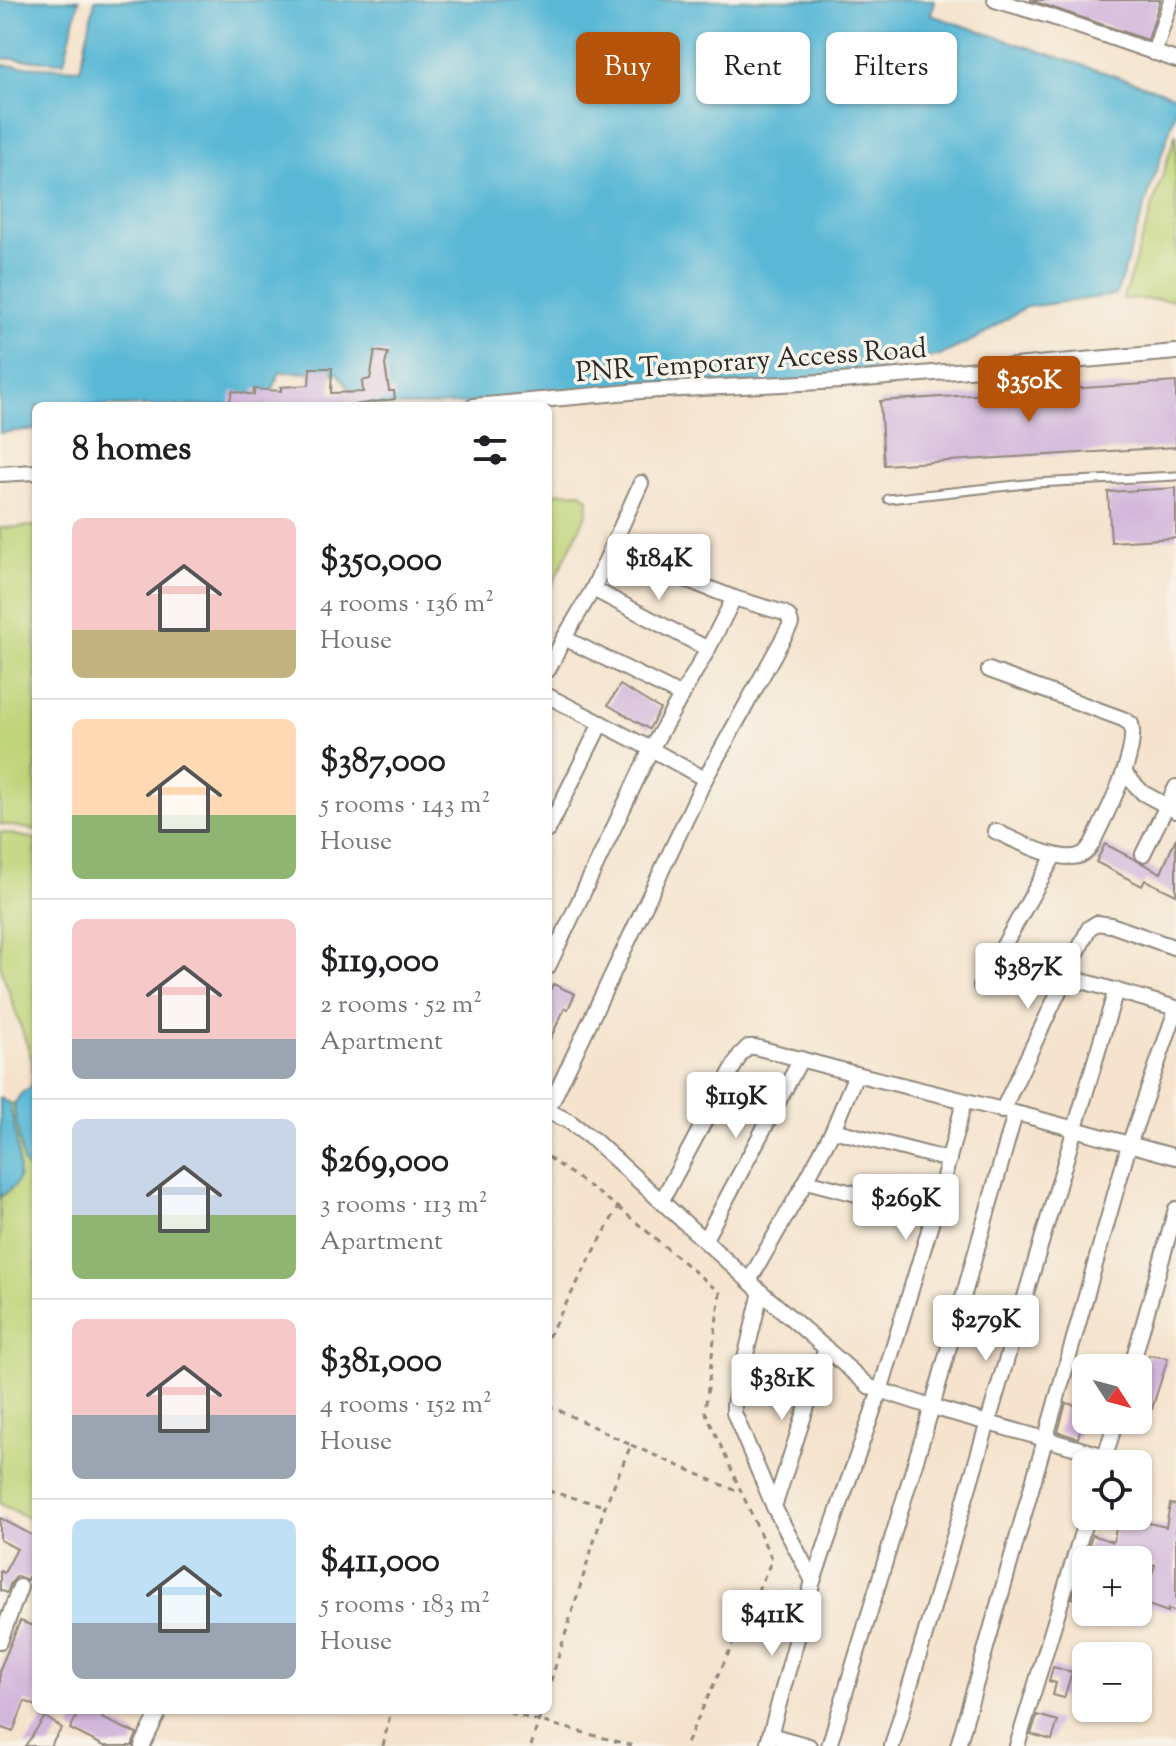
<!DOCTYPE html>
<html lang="en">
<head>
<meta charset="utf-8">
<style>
	:root { --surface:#fff; --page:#f6f6f6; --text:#202124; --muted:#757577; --line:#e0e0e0; --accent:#b45309 }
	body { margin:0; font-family:"Sorts Mill Goudy",serif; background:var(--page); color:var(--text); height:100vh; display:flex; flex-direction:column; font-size:30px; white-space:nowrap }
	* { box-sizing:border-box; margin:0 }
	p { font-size:26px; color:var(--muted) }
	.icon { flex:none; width:44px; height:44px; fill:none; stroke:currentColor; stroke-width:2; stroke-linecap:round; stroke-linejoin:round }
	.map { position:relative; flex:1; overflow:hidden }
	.details { position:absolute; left:32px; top:402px; width:520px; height:1312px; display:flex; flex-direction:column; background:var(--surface); border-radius:12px; box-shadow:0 2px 6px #0004 }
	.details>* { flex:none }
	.hud { position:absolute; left:576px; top:32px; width:480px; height:72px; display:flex; gap:16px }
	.needle { width:52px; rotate:126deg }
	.controls { position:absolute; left:1072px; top:1354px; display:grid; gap:16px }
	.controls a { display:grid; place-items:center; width:80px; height:80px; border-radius:12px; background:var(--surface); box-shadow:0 2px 6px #0004; font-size:40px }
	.price { position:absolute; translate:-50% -68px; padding:0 18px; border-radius:8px; background:#fff; color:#222; font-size:26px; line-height:52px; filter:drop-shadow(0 2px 4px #0008) }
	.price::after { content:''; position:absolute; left:50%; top:48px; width:24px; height:18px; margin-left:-12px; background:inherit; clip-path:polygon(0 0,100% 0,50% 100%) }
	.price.active { background:var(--accent); color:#fff }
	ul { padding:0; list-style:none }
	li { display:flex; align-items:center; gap:24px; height:200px; padding:0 40px }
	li+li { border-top:2px solid var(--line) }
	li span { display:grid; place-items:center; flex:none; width:224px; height:160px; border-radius:12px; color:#555 }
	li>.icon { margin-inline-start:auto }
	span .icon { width:96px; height:96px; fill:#fffc; stroke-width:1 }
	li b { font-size:34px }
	h2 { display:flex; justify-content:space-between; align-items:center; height:96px; padding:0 40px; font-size:34px }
	.chip { padding:0 28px; border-radius:12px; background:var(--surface); box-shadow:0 2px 6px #0004; font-size:28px; line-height:72px }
	.chip.active { background:var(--accent); color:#fff }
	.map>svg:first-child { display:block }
	.green { fill:#bfd478; stroke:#758052; stroke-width:2 }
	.water { fill:#58b8d6; stroke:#427280; stroke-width:2 }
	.building { fill:#d3b6dc }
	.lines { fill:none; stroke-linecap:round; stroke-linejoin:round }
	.lane-casing { stroke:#90877c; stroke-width:11 }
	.street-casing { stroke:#90877c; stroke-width:18 }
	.path { stroke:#90877c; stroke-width:3; stroke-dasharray:6 6; stroke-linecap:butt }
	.lane { stroke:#fff; stroke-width:7 }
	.street { stroke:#fff; stroke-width:14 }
	.labels { text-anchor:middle; stroke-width:7; stroke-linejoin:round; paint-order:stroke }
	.street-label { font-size:28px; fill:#2b2b2b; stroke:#f7f3e8 }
</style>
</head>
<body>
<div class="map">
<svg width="1176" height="1746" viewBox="0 0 1176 1746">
	<rect width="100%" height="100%" fill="#f7f3e8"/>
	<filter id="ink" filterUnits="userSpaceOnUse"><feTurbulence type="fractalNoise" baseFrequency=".0125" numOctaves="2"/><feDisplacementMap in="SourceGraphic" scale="16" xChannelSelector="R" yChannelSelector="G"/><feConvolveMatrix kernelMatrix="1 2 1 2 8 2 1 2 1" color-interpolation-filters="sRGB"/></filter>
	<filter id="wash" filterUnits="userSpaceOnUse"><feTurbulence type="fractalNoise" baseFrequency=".006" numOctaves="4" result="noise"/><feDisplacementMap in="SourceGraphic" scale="32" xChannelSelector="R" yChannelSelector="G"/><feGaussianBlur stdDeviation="1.8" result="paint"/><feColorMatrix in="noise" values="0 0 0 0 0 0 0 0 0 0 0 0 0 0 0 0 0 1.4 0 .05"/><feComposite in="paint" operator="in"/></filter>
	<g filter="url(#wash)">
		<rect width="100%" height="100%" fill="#f5e3cd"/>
		<g class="green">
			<polygon points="1176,133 1176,300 1123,299"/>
			<polygon points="580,492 588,499 587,513 548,593 548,493"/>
			<polygon points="36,526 36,830 0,824 0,528"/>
			<path d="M0,832L36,839V1522L0,1504V1108C32,1097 33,1094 32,1060L0,965Z"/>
		</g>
		<g class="water">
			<polygon points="0,0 79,0 64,62 0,58"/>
			<polygon points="95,0 934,0 931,15 1176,96 1176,110 1116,295 1026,307 977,338 941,355 758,394 547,398 426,406 361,406 338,373 280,372 266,406 36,406 36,429 0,433 0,65 80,69"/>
			<path d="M36,1085V1170C28,1171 26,1168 23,1162L14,1107C18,1094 24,1090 36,1085Z"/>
			<path d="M0,1098L9,1103C14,1118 21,1165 18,1179C15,1188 7,1192 0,1197Z"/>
		</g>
		<g id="blocks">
			<g class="building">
				<polygon points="1030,0 1160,0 1148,40"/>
				<polygon points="375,351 388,353 385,365 389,391 394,391 395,399 347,406 229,406 232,391 254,395 254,389 281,391 281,387 309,385 310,368 332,368 331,393 363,392 362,381 370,379"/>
				<polygon points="1176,382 1176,447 884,465 880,401"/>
				<polygon points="1176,488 1176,538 1111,542 1108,492"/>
				<polygon points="620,685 660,709 649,729 608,705"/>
				<polygon points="1176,838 1176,895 1145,880 1142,886 1096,862 1105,844 1161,873"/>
				<polygon points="553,984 575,994 568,1009 565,1008 548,1043 548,994"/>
				<polygon points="1149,1355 1168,1358 1152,1409 1138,1404 1138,1391 1142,1378 1140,1377"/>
				<polygon points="1066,1403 1086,1408 1078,1438 1058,1432"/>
				<polygon points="1170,1504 1176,1505 1176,1612 1168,1609 1168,1612 1142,1603 1155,1565 1143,1562 1145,1556 1124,1550 1121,1560 1086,1560 1086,1602 1072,1598 1092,1535 1113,1542 1119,1516 1166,1527"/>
				<polygon points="0,1518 36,1537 36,1580 28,1577 27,1580 17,1576 11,1583 7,1593 0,1590 0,1571 4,1573 17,1549 0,1540"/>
				<polygon points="20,1621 36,1627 36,1706 25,1701 13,1732 0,1727 0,1669"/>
				<polygon points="1053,1667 1072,1672 1064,1698 1053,1695 1056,1683 1049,1681"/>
				<polygon points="80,1710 96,1710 104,1714 102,1718 137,1734 132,1746 104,1746 70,1729"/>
				<polygon points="1037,1715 1058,1721 1052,1740 1031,1734"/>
				<polygon points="45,1717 62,1728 50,1746 25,1746"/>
			</g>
		</g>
	</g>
	<g filter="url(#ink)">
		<use href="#blocks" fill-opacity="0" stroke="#90877c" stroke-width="2"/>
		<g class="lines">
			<g class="lane-casing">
				<polyline id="lane" points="888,499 1035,483 1176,476"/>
			</g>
			<g class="street-casing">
				<g id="street">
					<polyline points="995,0 1049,16 1176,60"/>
					<polyline points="1154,53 1171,0"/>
					<polyline points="474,406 641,391 841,381 1176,352"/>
					<polyline points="0,474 36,472"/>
					<polyline points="593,589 708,649"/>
					<polyline points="564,638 682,696"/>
					<polyline points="548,670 564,638 593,589 641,483"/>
					<path d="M989,670L1123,719L1131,724C1139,753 1105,816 1092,844C1090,847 1085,853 1083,854C1063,866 1015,840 995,831"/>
					<polyline points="548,696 651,749 705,779"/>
					<polyline points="1124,773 1143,793 1176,811"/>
					<polyline points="548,830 601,723"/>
					<polyline points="1143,854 1176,787"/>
					<polyline points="548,967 651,749 708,649 734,598"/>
					<polyline points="1065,976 1176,1008"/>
					<polyline points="981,986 1054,856"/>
					<polyline points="548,1110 705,779 791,624 789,617 784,613 734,598 610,550"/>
					<polyline points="549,1111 570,1122 595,1141 761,1292 870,1387 932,1407 1105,1456"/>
					<polyline points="1002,1111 1089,928 1097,923 1111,925 1176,948"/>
					<polyline points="833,1130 949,1160"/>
					<polyline points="806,1181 934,1214"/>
					<polyline points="662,1200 740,1055 748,1047 755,1047 856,1074 1031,1117 1176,1157"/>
					<polyline points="705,1239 801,1059"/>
					<polyline points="749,1281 806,1181 833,1130 856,1074"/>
					<polyline points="761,1292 734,1404 734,1413 774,1507 813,1581"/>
					<polyline points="1131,1368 1176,1209"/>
					<polyline points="1103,1464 1116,1420"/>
					<polyline points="774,1507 826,1348"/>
					<polyline points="0,1641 20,1587"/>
					<polyline points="770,1735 809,1746"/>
					<polyline points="142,1746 160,1710"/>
					<polyline points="767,1746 813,1581 880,1391 934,1214 964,1102"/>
					<polyline points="829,1746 932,1407 1015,1114"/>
					<polyline points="892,1746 1116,990"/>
					<polyline points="958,1746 1129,1145 1176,1010"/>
					<polyline points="1017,1746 1087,1516"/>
				</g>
			</g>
			<g class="path">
				<polyline points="548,1157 618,1207 548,1337"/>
				<polyline points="618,1207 720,1293 705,1411 772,1560 685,1746"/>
				<polyline points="548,1405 631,1445 605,1506 548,1690"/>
				<polyline points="631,1445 741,1493"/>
				<polyline points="548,1491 605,1506"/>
				<polyline points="498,1710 634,1746"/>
				<polyline points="383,1746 391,1710"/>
				<polyline points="531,1746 542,1710"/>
			</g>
			<use href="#lane" class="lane"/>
			<use href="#street" class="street"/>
		</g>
	</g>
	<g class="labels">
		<g class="street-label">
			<text transform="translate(751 359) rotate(-4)" y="10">PNR Temporary Access Road</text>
		</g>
	</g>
</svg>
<div class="controls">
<a><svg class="needle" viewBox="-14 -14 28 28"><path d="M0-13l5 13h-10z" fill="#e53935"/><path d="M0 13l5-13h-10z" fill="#757577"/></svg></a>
<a><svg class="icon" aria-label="locate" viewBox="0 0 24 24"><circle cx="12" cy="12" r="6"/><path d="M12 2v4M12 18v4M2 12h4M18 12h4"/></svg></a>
<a>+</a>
<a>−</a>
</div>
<b class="price active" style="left:1029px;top:424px">$350K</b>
<b class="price" style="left:659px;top:602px">$184K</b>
<b class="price" style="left:1028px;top:1011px">$387K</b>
<b class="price" style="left:736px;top:1140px">$119K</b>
<b class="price" style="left:906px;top:1242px">$269K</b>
<b class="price" style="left:986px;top:1363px">$279K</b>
<b class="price" style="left:782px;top:1422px">$381K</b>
<b class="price" style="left:772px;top:1658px">$411K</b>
<div class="hud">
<a class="chip active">Buy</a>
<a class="chip">Rent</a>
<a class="chip">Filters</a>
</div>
<section class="details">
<h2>8 homes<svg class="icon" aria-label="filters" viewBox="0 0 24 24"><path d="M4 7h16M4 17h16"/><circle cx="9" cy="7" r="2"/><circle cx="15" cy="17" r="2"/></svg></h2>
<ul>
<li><span style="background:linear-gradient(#f6c9c9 70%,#c2b280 0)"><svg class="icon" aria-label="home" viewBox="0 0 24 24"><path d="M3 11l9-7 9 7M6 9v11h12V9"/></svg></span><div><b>$350,000</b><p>4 rooms · 136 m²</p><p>House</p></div></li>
<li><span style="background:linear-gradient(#ffd9b3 60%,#8fb573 0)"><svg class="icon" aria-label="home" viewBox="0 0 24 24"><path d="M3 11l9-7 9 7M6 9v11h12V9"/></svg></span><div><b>$387,000</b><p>5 rooms · 143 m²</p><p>House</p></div></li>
<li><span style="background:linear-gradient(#f6c9c9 75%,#9aa5b1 0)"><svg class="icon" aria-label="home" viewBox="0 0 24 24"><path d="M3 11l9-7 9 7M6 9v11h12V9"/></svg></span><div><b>$119,000</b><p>2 rooms · 52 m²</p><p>Apartment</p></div></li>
<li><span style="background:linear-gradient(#c9d6e8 60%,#8fb573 0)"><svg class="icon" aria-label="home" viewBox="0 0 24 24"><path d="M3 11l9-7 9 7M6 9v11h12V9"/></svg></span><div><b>$269,000</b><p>3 rooms · 113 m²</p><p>Apartment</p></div></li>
<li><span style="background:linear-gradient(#f6c9c9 60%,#9aa5b1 0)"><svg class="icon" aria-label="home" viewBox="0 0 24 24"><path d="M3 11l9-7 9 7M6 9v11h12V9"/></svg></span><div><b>$381,000</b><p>4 rooms · 152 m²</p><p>House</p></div></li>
<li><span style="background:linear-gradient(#bfe0f5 65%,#9aa5b1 0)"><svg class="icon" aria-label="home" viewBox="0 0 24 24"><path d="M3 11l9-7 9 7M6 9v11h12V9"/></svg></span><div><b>$411,000</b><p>5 rooms · 183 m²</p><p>House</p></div></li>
</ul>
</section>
</div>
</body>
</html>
